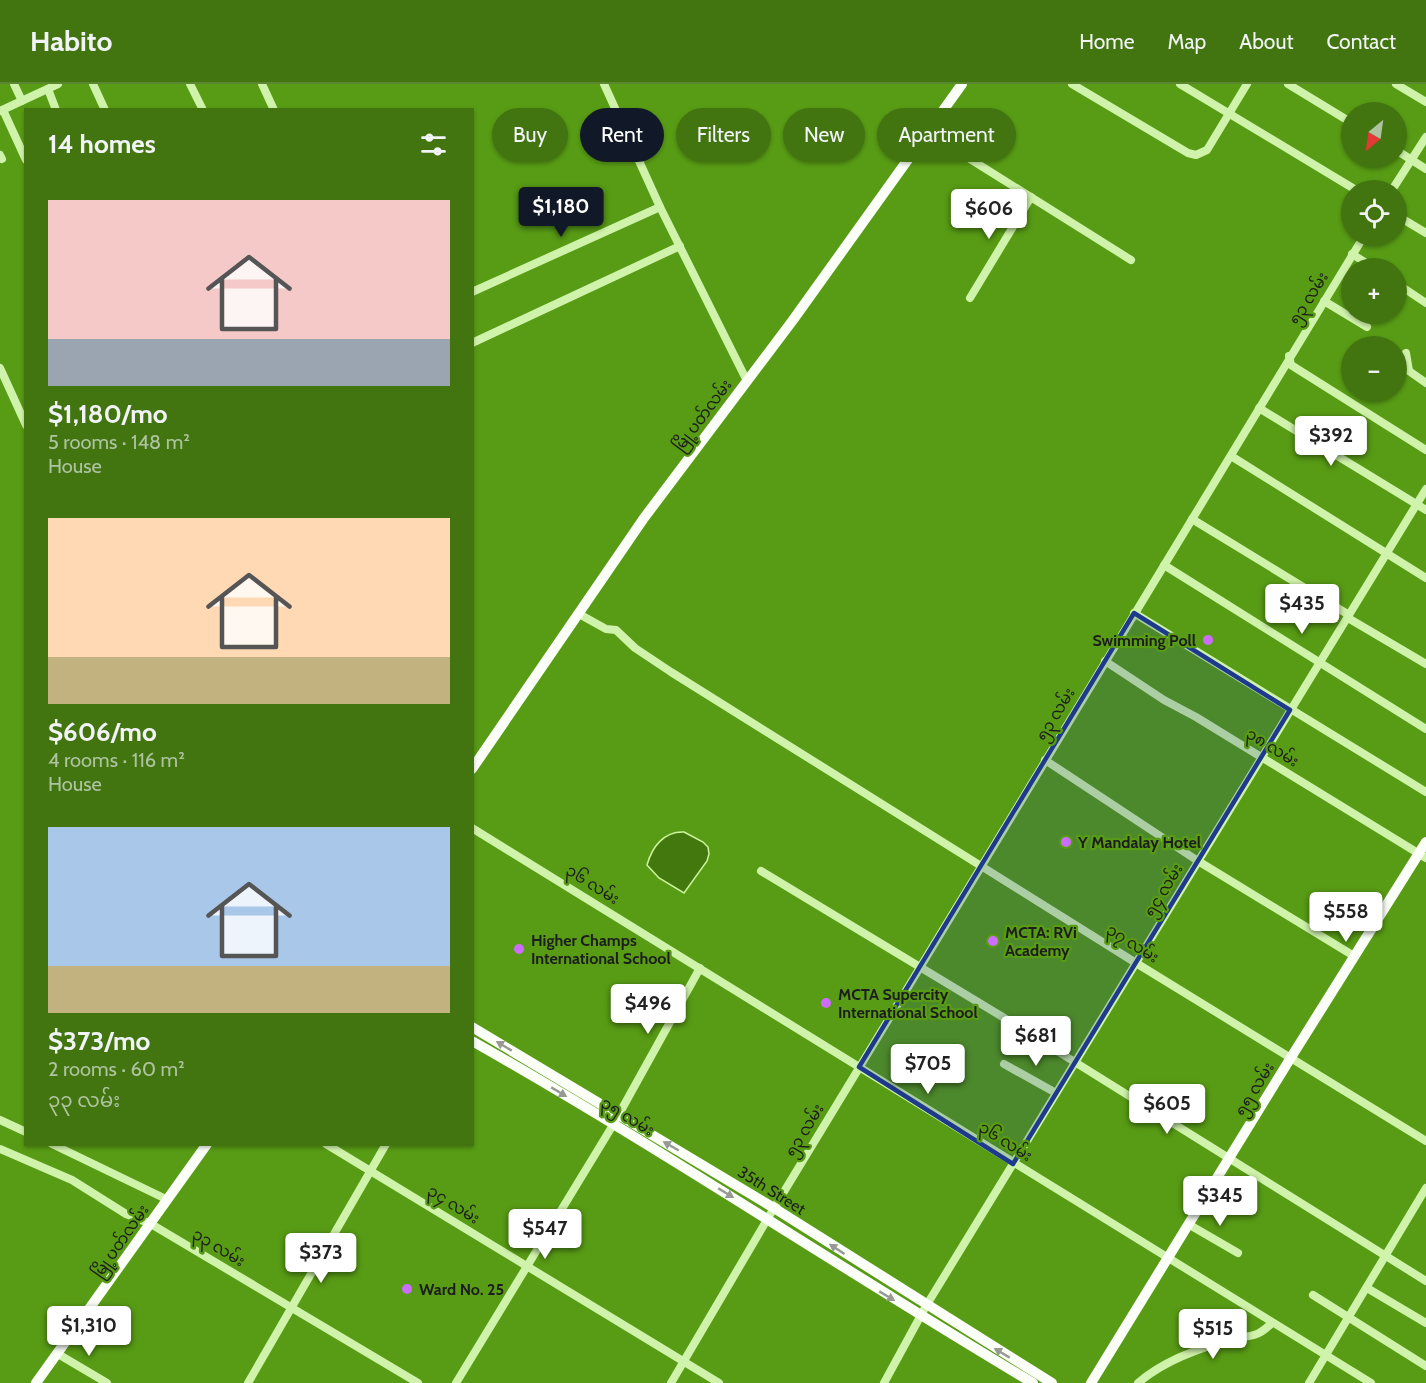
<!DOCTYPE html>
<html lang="en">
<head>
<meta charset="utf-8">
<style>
	:root { --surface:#427510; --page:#4c7d1e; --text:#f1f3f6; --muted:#aec39f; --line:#5a8730; --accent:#111827 }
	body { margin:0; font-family:Cabin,"Noto Sans Myanmar",sans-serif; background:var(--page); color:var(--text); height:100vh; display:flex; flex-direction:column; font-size:22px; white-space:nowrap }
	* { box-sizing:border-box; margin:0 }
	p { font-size:20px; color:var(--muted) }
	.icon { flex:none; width:33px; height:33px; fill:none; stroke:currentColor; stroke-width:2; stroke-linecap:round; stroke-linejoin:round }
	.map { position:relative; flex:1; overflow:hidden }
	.side { position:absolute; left:24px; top:24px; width:450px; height:1038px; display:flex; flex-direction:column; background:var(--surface); border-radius:0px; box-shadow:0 2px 4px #0004 }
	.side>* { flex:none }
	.top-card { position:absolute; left:492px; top:24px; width:570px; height:54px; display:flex; gap:12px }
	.needle { width:39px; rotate:209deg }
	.fabs { position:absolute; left:1341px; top:18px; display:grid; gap:12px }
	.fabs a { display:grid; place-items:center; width:66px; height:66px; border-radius:50%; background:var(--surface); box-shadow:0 2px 4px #0004; font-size:30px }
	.price { position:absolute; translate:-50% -51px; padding:0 14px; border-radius:6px; background:#fff; color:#222; font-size:20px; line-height:39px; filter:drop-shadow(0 2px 3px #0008) }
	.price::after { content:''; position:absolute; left:50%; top:36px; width:18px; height:14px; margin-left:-9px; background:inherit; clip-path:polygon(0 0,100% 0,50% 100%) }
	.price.current { background:var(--accent); color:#fff }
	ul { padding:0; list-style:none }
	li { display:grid; align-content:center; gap:12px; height:318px; padding:0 24px }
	li span { display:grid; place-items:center; height:186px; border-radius:0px; color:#555 }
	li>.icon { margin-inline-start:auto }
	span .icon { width:108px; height:108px; fill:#fffc; stroke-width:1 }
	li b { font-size:26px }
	h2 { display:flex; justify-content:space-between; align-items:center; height:72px; padding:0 24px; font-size:26px }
	.pill { padding:0 21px; border-radius:27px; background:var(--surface); box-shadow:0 2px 4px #0004; font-size:21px; line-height:54px }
	.pill.current { background:var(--accent); color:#fff }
	header { display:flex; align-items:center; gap:36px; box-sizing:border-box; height:84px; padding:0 30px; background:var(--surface); border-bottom:2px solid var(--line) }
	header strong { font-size:28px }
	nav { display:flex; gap:33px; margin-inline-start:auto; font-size:21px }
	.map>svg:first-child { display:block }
	.water { fill:#42780e; stroke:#ccf59e; stroke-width:1.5 }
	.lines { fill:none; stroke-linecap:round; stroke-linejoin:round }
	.minor { stroke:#d0f3ab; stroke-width:8 }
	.major { stroke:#fbfff7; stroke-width:10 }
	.oneway { fill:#979995 }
	.marked { fill:#1d3a8d; fill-opacity:0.2; stroke:#1d3a8d; stroke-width:4.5; stroke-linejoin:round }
	.poi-dot { fill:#cc6dff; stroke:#589c15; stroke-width:2 }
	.labels { text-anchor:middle; stroke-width:4.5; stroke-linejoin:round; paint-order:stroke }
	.street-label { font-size:16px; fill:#1d1d1d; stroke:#589c15 }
	.poi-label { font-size:16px; font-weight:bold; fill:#1d1d1d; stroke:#589c15; text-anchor:start }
</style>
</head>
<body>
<header>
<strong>Habito</strong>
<nav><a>Home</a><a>Map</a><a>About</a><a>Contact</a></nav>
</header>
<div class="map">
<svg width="1426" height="1299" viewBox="0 0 1426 1299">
	<rect width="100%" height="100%" fill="#589c15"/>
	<path class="water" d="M684,748L703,758L708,763L709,770L707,777L684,809L659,794L647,781C652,763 664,747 684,748Z"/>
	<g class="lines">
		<g class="minor">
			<polyline points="14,0 22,17"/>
			<polyline points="93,0 105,26"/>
			<polyline points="190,0 203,26"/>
			<polyline points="262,0 274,26"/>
			<polyline points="604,0 660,123 747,297"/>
			<polyline points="1072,0 1188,69 1196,71 1207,66 1247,0"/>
			<polyline points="1180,0 1356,106"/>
			<polyline points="1288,0 1352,39"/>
			<polyline points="1396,0 1426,18"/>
			<polyline points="48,5 56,26"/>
			<polyline points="3,26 26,76"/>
			<polyline points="0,27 58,0"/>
			<polyline points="927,48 1131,176"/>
			<polyline points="1396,66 1426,85"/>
			<polyline points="0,71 2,75"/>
			<polyline points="1392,106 1426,53"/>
			<polyline points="1396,131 1426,149"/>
			<polyline points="1352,170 1374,184"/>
			<polyline points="1396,199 1426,219"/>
			<polyline points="472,208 660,123"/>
			<polyline points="970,214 1031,113"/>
			<polyline points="1324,217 1367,243"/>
			<polyline points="472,259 680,162"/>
			<polyline points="1406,269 1409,287 1426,299"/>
			<polyline points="1289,272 1291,281 1426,366"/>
			<polyline points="0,284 26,341"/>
			<polyline points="1259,324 1426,426"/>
			<polyline points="1231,372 1426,494"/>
			<polyline points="1192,435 1349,531"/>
			<polyline points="1164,481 1426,645"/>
			<polyline points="1134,529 1426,708"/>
			<polyline points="579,530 606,545 616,546 635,564 671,588 1136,879 1426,1057"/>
			<polyline points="1348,534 1426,580"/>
			<polyline points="1105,577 1164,616 1196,633 1426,774"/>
			<polyline points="1045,676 1198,777 1354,872"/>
			<polyline points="472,744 1371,1299"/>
			<polyline points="761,787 1001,932 1426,1197"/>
			<polyline points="1004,980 1056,1009"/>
			<polyline points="0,1036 26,1048"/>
			<polyline points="52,1060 168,1116"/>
			<polyline points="326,1060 719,1299"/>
			<polyline points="0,1065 72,1096 126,1130 151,1140 418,1299"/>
			<polyline points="1188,1140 1238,1169"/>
			<polyline points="1367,1204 1426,1239"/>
			<polyline points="1313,1211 1426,1282"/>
			<polyline points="58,1270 107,1299"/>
			<polyline points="248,1299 386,1060"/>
			<polyline points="456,1299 613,1041 700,884"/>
			<polyline points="671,1299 768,1134 1364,152"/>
			<polyline points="884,1299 926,1222 1426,405"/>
			<path d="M1138,1299C1165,1276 1201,1263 1235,1255C1254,1250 1256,1254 1272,1239"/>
			<polyline points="1309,1299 1426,1104"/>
		</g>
		<g class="major">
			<polyline points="472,685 644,434 793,236 962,0"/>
			<polyline points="472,943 774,1124 1052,1299"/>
			<path d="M472,957C663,1065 844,1187 1033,1299"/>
			<polyline points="36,1299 207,1060"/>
			<polyline points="1091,1299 1290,975 1426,758"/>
		</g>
	</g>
	<defs><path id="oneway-solid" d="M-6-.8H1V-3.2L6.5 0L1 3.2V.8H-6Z" transform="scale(1.5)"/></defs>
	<g class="oneway">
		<use href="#oneway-solid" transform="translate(504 962) rotate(-149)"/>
		<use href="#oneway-solid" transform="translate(559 1008) rotate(31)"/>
		<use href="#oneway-solid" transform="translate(671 1062) rotate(-150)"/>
		<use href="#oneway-solid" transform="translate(726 1109) rotate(31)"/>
		<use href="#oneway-solid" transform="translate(837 1165) rotate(-147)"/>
		<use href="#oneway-solid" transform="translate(887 1212) rotate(31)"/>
		<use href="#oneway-solid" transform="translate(1002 1269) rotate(-149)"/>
	</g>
	<path class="marked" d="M1134,529L1290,626L1013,1080L859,983Z"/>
	<g class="poi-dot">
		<circle cx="1208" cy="556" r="6"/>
		<circle cx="1066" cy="758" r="6"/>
		<circle cx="993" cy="857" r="6"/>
		<circle cx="519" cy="865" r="6"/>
		<circle cx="826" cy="919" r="6"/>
		<circle cx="407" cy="1205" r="6"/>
	</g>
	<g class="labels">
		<g class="street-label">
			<text transform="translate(1308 214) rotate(-58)" y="6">၅၃ လမ်း</text>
			<text transform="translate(702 331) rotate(-53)" y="6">မြို့ပတ်လမ်း</text>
			<text transform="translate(1055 630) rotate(-59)" y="6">၅၃ လမ်း</text>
			<text transform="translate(1273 663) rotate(32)" y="6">၃၈ လမ်း</text>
			<text transform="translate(593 800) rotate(32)" y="6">၃၆ လမ်း</text>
			<text transform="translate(1163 806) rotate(-59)" y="6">၅၄ လမ်း</text>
			<text transform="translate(1133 859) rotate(32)" y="6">၃၇ လမ်း</text>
			<text transform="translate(1254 1005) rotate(-59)" y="6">၅၅ လမ်း</text>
			<text transform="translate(628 1032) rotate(31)" y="6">၃၅ လမ်း</text>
			<text transform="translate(804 1046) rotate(-59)" y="6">၅၃ လမ်း</text>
			<text transform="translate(1006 1057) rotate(32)" y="6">၃၆ လမ်း</text>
			<text transform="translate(772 1106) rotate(32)" y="6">35th Street</text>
			<text transform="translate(454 1120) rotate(32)" y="6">၃၄ လမ်း</text>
			<text transform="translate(120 1157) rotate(-55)" y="6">မြို့ပတ်လမ်း</text>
			<text transform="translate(219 1163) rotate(31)" y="6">၃၃ လမ်း</text>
		</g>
		<g class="poi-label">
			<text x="1196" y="562" text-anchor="end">Swimming Poll</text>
			<text x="1078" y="764">Y Mandalay Hotel</text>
			<text x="1005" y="854">MCTA: RVi<tspan x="1005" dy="18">Academy</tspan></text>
			<text x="531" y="862">Higher Champs<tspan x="531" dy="18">International School</tspan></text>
			<text x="838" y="916">MCTA Supercity<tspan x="838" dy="18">International School</tspan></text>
			<text x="419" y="1211">Ward No. 25</text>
		</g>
	</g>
</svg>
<div class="fabs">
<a><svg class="needle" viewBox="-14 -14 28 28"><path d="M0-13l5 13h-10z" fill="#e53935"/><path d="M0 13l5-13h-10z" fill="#aec39f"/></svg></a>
<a><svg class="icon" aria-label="locate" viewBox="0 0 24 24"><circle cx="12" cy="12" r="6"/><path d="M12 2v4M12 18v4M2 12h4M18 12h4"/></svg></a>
<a>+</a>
<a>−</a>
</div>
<b class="price current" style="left:561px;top:154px">$1,180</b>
<b class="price" style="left:989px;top:156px">$606</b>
<b class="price" style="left:1331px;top:383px">$392</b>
<b class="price" style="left:1302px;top:551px">$435</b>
<b class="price" style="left:1346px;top:859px">$558</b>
<b class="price" style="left:648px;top:951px">$496</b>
<b class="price" style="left:1036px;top:983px">$681</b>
<b class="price" style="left:928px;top:1011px">$705</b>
<b class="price" style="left:1167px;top:1051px">$605</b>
<b class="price" style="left:1220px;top:1143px">$345</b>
<b class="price" style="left:545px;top:1176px">$547</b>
<b class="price" style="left:321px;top:1200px">$373</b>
<b class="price" style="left:89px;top:1273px">$1,310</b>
<b class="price" style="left:1213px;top:1276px">$515</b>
<div class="top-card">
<a class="pill">Buy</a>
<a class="pill current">Rent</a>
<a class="pill">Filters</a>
<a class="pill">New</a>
<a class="pill">Apartment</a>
</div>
<section class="side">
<h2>14 homes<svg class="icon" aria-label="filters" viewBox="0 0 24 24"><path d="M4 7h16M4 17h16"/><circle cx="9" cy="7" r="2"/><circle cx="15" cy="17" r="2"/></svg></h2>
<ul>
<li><span style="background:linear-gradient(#f6c9c9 75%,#9aa5b1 0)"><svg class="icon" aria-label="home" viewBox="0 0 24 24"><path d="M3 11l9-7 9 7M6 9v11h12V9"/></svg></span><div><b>$1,180/mo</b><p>5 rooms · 148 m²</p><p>House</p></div></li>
<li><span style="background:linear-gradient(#ffd9b3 75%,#c2b280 0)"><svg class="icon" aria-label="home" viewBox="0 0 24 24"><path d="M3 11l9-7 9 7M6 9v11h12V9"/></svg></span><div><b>$606/mo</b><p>4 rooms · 116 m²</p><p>House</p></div></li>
<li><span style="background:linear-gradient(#a9c7e8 75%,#c2b280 0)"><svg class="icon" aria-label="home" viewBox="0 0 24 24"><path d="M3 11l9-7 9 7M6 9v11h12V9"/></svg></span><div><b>$373/mo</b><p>2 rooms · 60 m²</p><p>၃၃ လမ်း</p></div></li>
</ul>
</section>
</div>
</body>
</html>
